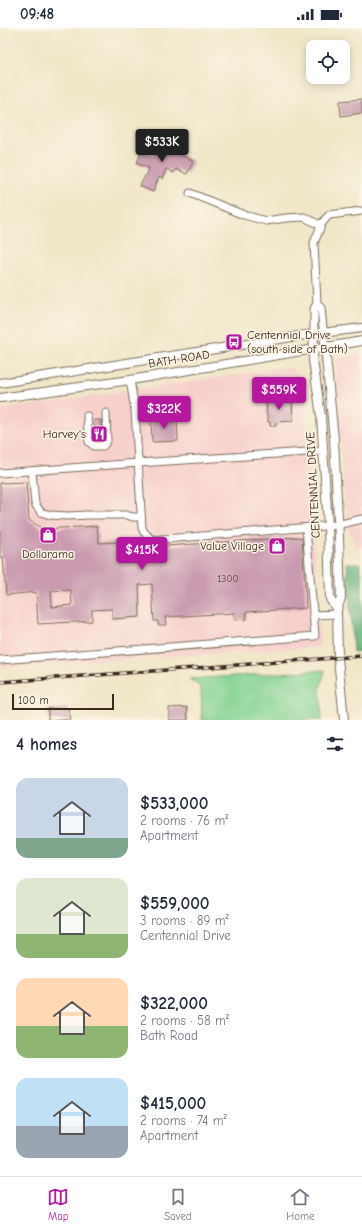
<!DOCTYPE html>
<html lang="en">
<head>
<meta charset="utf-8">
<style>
	:root { --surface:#fff; --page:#f2f2f3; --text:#1f2937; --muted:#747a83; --line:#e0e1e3; --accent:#b5179e }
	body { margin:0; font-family:"Comic Neue",sans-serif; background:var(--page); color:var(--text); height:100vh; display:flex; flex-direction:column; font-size:15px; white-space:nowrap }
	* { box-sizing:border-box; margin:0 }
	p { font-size:13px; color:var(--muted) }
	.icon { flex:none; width:22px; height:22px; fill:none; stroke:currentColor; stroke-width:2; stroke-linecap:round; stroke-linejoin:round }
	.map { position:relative; height:692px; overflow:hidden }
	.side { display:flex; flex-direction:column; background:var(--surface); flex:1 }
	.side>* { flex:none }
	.tools { position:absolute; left:306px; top:12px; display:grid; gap:8px }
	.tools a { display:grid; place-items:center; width:44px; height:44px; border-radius:8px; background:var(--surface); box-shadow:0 2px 10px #0003; font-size:20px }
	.scale { position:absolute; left:12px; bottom:10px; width:102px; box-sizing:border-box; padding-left:4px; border:2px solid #3b2a1e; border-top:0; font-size:11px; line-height:14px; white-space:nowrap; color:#3b2a1e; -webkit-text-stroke:3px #fcf5e5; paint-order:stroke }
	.price { position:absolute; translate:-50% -34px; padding:0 9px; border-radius:4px; background:var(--accent); color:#fff; font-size:13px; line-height:26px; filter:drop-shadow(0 1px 2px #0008) }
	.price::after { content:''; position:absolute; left:50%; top:24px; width:12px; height:9px; margin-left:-6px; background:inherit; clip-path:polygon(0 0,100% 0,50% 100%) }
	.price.selected { background:#222; color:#fff }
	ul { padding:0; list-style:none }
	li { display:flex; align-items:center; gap:12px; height:100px; padding:0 16px }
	li span { display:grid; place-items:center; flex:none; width:112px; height:80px; border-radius:12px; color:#555 }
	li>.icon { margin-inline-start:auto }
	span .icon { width:48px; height:48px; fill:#fffc; stroke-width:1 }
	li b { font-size:17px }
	h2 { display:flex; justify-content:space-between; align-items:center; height:48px; padding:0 16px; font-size:17px }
	.status { display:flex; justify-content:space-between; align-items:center; height:28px; padding:0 20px; background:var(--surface); direction:ltr }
	.status svg { height:11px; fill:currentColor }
	.tab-bar { display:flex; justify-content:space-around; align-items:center; height:56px; border-top:1px solid var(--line); background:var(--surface); font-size:11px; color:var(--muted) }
	.tab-bar a { display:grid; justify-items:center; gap:2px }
	.tab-bar .selected { color:var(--accent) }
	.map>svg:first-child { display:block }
	.built { fill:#f7d0cc }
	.green { fill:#80d192; stroke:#5e7e58 }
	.forest { fill:#68b37c; stroke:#526e4d }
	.building { fill:#ca9bb0; fill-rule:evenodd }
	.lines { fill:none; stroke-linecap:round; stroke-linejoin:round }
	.minor-casing { stroke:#7a6c5a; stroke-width:9 }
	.major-casing { stroke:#7a6c5a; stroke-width:10 }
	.minor { stroke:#fff; stroke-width:7 }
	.major { stroke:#fff; stroke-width:8 }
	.rail-casing { stroke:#3b2a1e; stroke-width:3.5 }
	.rail { stroke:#fcf5e5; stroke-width:2; stroke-dasharray:6; stroke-linecap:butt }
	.labels { text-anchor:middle; stroke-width:3; stroke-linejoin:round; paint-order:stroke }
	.number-label { font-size:10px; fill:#5f4642 }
	.poi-label { font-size:12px; fill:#3b2a1e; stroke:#fcf5e5; text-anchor:end }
	.street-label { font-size:12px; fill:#3b2a1e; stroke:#fcf5e5 }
</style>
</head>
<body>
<div class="status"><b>09:48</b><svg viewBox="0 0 49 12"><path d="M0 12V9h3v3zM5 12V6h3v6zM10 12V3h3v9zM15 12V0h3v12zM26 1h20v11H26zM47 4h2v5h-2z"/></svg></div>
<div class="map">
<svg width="362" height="692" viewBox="0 0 362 692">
	<rect width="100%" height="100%" fill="#fcf5e5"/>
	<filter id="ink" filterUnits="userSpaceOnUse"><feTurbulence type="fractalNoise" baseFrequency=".025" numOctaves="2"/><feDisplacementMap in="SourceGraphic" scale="8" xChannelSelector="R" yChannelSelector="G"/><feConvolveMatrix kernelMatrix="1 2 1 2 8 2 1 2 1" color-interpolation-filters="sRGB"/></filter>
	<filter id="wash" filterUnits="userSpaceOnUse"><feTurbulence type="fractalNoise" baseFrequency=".012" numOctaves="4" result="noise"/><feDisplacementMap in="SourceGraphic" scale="16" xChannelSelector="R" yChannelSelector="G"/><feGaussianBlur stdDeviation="0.9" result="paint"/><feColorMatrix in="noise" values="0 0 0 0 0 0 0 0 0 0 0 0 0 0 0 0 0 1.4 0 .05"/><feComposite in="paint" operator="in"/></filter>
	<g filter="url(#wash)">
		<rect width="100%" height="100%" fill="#f0e6c8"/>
		<g class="built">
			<polygon points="362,326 362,520 356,521 348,499 344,470 335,331"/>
			<polygon points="281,340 289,340 299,344 302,351 304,361 320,619 0,639 0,382"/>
		</g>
		<polygon class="green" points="325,642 320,661 322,692 202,692 201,659 189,651"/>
		<polygon class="forest" points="347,535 359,535 362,546 362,623 353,624"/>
		<g id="blocks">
			<g class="building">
				<polygon points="362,71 362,85 341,88 340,73"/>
				<polygon points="162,107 175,112 171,122 193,133 187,146 176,141 174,145 166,141 162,151 159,149 153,164 140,158 149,140 137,135 142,122 154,127"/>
				<polygon points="276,369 281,369 282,371 292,370 293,393 276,394 276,398 270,398 270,394 268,394 268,388 267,388 266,372 276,371"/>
				<polygon points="164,389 164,391 177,390 178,413 152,414 151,391"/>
				<polygon points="94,392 101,392 102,411 94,411 93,400 95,400"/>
				<path d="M26,454L29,492L43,501L97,498L99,515L135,513L136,520L300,509V510H302L306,580L246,584L247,591L235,592L234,585L165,589L166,597H158V593H154L152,556L139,557L140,589L112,591V581L92,582V593L38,596L36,564L6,567L3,529H0V455ZM71,562L72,577L52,579L51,563Z"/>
				<polygon points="187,679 188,692 169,692 169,680"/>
				<polygon points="68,680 70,692 48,692 48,681"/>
			</g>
		</g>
	</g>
	<g filter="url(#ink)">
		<use href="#blocks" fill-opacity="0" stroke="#7a6c5a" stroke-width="1"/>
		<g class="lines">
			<g class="minor-casing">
				<g id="minor">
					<polyline points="190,165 244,187 266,193 286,190 304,189 320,197"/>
					<polyline points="317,275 321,280 325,319"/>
					<polyline points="314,306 314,281 317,275 314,215 322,195 329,187 362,183"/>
					<polyline points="130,352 135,382 142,500 144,504 152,512 337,497 362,491"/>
					<polyline points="87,388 89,414 94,418 103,418 107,413 106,385"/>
					<polyline points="32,443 35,476 41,484 50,487 68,488 88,487 126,487 133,489 141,489"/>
					<polyline points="0,445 153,434 323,423"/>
					<polyline points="313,587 337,586"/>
					<polyline points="0,632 315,608 306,500"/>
				</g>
			</g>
			<g class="major-casing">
				<g id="major">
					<polyline points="314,306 313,332 321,388 328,498 330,571 337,582"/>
					<polyline points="325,319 334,411 339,510 341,570 337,582 338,630 344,692"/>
					<polyline points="0,355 298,308 362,300"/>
					<polyline points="0,370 130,352 362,313"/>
				</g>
			</g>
			<use href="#minor" class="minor"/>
			<use href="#major" class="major"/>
			<g class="rail-casing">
				<polyline id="rail" points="0,654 362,628"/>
			</g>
			<use href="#rail" class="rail"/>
		</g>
	</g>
	<defs>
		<g id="bus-square" transform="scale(0.9)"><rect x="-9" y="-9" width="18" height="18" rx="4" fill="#b5179e" stroke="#fcf5e5"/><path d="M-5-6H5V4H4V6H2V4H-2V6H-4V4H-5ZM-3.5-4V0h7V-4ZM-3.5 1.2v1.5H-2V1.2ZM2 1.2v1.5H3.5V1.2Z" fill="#fff"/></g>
		<g id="restaurant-square" transform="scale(0.9)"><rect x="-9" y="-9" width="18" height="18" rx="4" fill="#b5179e" stroke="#fcf5e5"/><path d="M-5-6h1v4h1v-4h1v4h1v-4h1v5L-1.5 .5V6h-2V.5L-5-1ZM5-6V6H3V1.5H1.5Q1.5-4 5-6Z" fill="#fff"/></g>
		<g id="shop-square" transform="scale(0.9)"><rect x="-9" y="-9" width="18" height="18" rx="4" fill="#b5179e" stroke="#fcf5e5"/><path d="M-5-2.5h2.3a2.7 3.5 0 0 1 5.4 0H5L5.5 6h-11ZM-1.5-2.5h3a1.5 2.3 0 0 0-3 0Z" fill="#fff"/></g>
	</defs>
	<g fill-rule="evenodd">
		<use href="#bus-square" x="234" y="314"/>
		<use href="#restaurant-square" x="99" y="406"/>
		<use href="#shop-square" x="48" y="507"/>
		<use href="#shop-square" x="277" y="518"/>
	</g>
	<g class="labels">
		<g class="number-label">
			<text x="228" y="554">1300</text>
		</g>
		<g class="poi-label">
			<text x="247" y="311" text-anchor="start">Centennial Drive<tspan x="247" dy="14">(south side of Bath)</tspan></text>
			<text x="86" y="410">Harvey's</text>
			<text x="264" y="522">Value Village</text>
			<text x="48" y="530" text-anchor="middle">Dollarama</text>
		</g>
		<g class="street-label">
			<text transform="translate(179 331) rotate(-9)" y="4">BATH ROAD</text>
			<text transform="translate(313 457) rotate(-93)" y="4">CENTENNIAL DRIVE</text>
		</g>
	</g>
</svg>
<div class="tools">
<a><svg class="icon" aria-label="locate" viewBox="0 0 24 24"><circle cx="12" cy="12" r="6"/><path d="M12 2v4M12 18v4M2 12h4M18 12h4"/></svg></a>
</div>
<div class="scale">100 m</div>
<b class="price selected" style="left:162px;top:135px">$533K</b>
<b class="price" style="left:279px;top:383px">$559K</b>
<b class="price" style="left:164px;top:402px">$322K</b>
<b class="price" style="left:142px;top:543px">$415K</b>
</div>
<section class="side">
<h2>4 homes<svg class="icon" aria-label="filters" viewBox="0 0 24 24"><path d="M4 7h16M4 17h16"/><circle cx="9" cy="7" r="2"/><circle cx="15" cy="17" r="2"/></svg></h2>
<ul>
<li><span style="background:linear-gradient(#c9d6e8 75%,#7fa58c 0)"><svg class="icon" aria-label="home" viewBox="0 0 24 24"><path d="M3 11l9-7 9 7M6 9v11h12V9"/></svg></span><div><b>$533,000</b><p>2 rooms · 76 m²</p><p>Apartment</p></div></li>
<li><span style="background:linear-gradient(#dfe7d0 70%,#8fb573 0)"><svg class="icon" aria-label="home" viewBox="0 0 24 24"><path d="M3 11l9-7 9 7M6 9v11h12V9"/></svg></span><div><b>$559,000</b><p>3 rooms · 89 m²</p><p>Centennial Drive</p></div></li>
<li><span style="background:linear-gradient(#ffd9b3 60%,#8fb573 0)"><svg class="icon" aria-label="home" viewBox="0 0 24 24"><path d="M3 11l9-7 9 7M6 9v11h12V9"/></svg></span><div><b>$322,000</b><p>2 rooms · 58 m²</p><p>Bath Road</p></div></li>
<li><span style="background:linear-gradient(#bfe0f5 60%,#9aa5b1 0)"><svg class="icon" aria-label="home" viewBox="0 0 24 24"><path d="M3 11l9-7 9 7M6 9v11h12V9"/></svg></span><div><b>$415,000</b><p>2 rooms · 74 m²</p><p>Apartment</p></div></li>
</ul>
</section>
<nav class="tab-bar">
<a class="selected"><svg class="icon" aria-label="map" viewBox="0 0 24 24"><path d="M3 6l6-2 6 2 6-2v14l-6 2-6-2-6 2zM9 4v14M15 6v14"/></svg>Map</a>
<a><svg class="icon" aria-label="saved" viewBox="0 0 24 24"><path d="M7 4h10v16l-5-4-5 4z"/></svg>Saved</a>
<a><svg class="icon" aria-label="home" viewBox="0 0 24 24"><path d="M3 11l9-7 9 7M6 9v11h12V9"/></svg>Home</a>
</nav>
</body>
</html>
